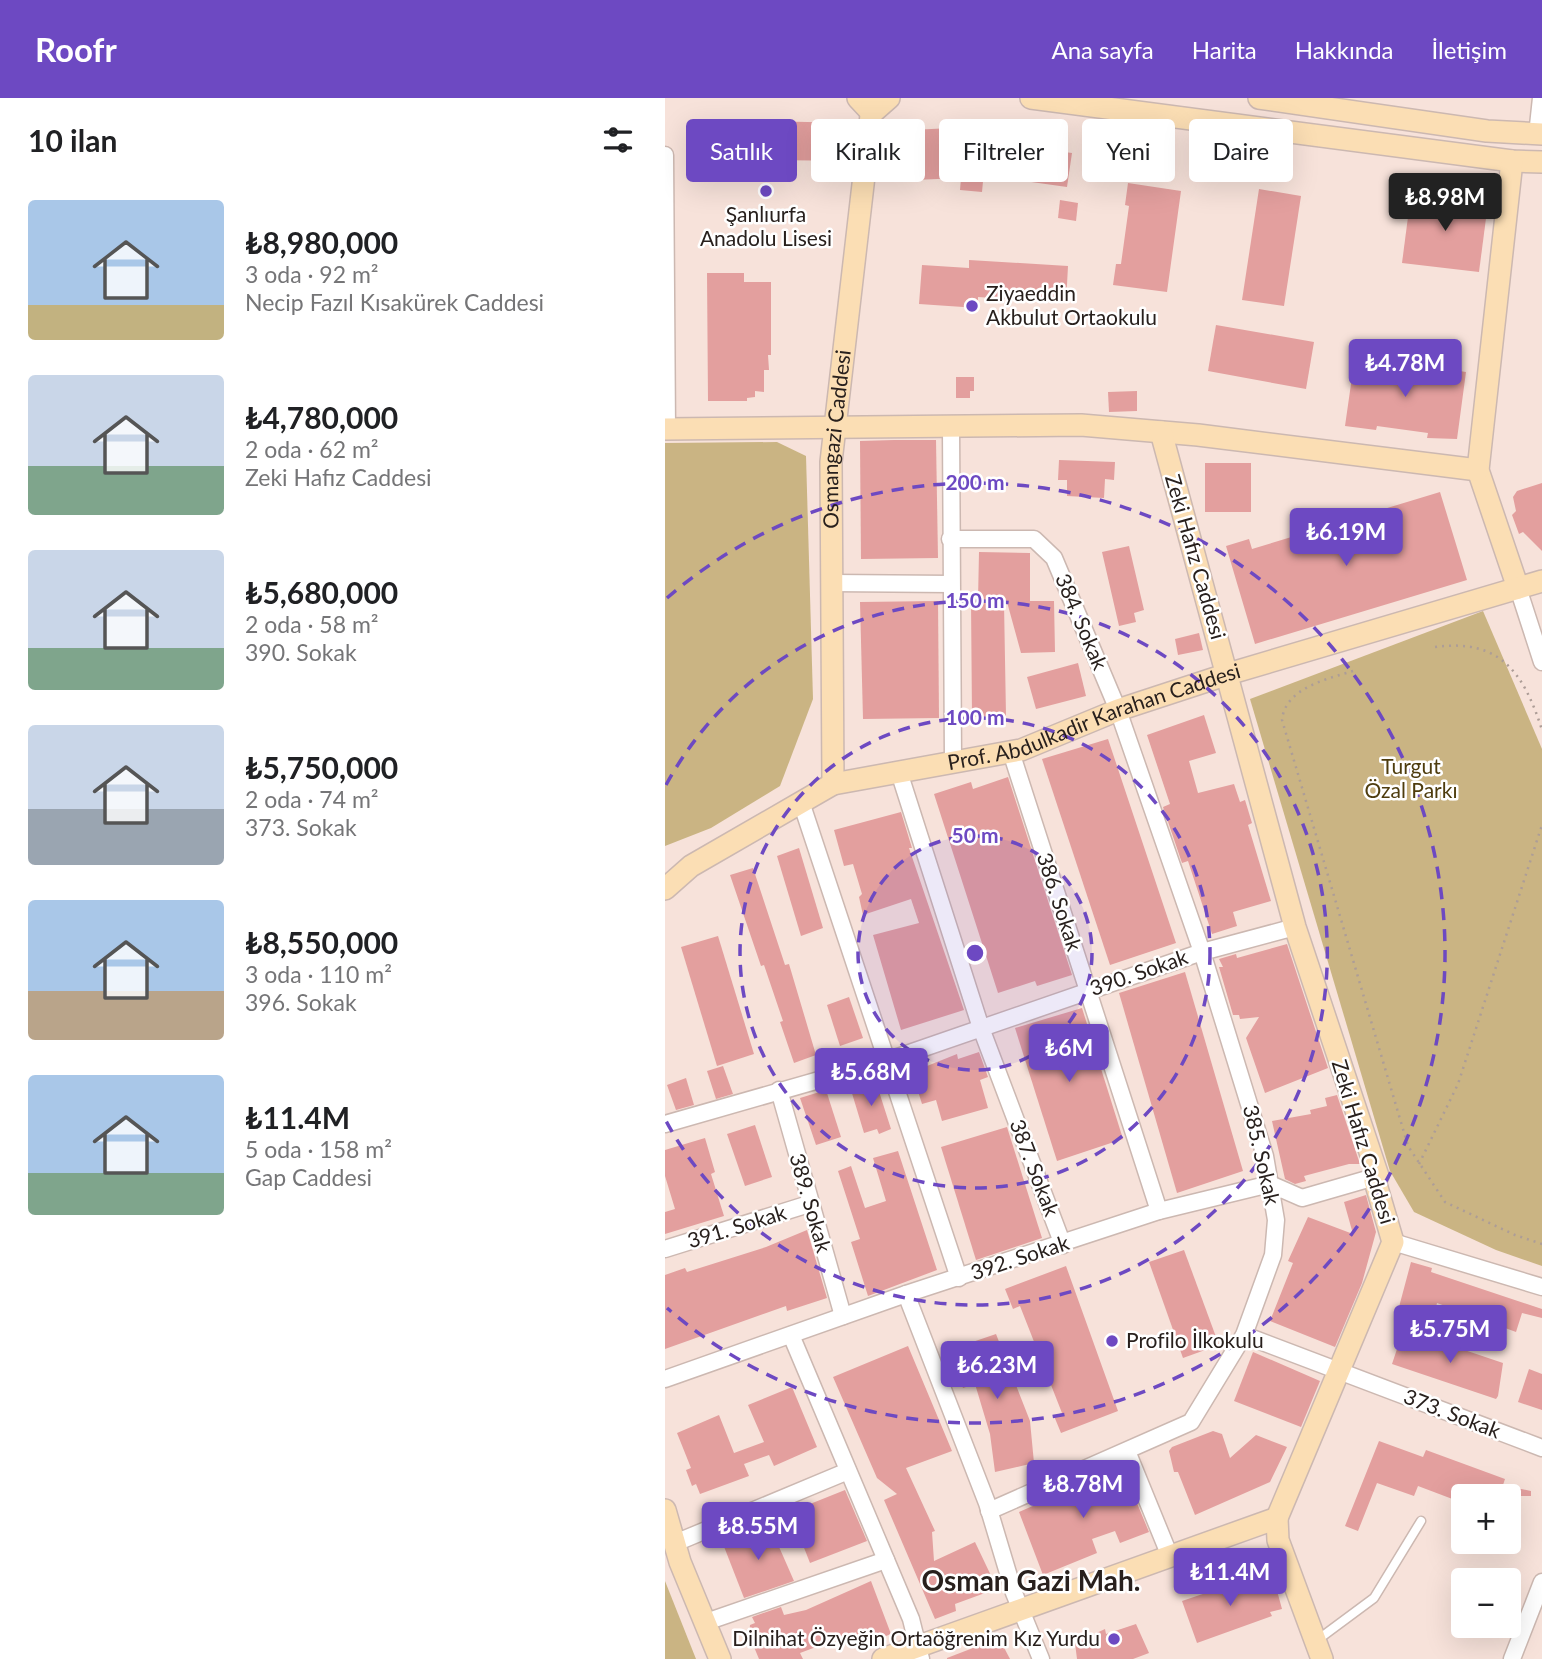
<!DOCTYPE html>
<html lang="tr">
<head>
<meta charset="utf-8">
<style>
	:root { --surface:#fff; --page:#f2f2f2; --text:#202124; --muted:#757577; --accent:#6d49c2 }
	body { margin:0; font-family:Lato,sans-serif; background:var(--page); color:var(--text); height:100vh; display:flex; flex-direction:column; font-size:26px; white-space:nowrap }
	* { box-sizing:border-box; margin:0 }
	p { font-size:23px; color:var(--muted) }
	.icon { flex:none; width:38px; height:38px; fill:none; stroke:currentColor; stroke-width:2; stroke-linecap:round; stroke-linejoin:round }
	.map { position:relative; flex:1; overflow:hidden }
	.side { display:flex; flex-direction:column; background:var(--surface); width:665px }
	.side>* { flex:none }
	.guide { position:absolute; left:21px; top:21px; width:665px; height:63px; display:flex; gap:14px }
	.tools { position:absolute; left:786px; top:1386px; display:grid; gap:14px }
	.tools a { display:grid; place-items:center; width:70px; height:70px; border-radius:7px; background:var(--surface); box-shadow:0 7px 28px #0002; font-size:35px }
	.price { position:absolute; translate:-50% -60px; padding:0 16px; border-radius:7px; background:var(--accent); color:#fff; font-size:23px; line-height:46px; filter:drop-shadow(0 2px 4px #0008) }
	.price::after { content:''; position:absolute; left:50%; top:42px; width:21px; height:16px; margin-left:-10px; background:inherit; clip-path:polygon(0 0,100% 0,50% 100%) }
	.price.current { background:#222; color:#fff }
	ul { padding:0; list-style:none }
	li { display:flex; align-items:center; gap:21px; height:175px; padding:0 28px }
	li span { display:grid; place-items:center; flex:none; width:196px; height:140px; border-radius:7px; color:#555 }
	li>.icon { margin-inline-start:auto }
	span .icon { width:84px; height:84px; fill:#fffc; stroke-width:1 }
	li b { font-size:30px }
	h2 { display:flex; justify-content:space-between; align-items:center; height:84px; padding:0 28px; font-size:30px }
	.chip { padding:0 24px; border-radius:7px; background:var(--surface); box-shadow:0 7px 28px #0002; font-size:24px; line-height:63px }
	.chip.current { background:var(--accent); color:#fff }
	header { display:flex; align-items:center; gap:42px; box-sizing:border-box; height:98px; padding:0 35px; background:var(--accent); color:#fff }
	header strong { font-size:33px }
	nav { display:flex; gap:38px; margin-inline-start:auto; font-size:24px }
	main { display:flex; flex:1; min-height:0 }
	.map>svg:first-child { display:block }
	.green { fill:#cab483 }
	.building { fill:#e39f9e }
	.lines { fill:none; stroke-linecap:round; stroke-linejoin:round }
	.lane-casing { stroke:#ccb8b1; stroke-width:11 }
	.street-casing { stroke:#ccb8b1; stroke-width:19 }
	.secondary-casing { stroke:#ccb8b1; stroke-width:24 }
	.path { stroke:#ad9d97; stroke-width:2.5; stroke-dasharray:2 5; stroke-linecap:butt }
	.lane { stroke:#fff; stroke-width:8 }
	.street { stroke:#fff; stroke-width:16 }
	.secondary { stroke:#fbdeb4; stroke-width:21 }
	.ring { fill:none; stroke:#6d49c2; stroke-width:3.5; stroke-dasharray:12 9 }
	.poi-dot { fill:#6d49c2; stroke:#fff; stroke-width:2.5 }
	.labels { text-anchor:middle; stroke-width:5; stroke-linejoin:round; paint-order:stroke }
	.poi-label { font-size:21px; fill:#28201d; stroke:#fff; text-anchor:start }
	.street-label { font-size:21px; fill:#28201d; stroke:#fff }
	.park-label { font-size:21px; fill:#4e3c0d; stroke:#fff }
	.district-label { font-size:28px; font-weight:bold; fill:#28201d; stroke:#fff }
	.centre { fill:#6d49c2; stroke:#fff; stroke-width:3.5 }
	.ring-label { font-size:21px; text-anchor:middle; font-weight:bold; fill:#6d49c2; stroke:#fff; stroke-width:5; stroke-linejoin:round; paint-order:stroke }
</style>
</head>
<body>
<header>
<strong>Roofr</strong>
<nav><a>Ana sayfa</a><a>Harita</a><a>Hakkında</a><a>İletişim</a></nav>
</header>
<main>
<section class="side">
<h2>10 ilan<svg class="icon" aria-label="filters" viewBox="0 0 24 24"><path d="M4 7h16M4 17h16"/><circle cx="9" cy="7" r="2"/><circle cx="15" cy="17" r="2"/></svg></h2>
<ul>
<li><span style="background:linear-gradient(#a9c7e8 75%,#c2b280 0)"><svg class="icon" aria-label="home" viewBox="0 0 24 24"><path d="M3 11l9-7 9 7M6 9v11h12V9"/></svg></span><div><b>₺8,980,000</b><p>3 oda · 92 m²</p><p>Necip Fazıl Kısakürek Caddesi</p></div></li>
<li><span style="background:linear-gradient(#c9d6e8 65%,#7fa58c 0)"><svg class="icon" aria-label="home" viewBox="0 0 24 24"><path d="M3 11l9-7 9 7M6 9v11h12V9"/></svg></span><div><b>₺4,780,000</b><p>2 oda · 62 m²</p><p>Zeki Hafız Caddesi</p></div></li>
<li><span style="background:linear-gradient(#c9d6e8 70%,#7fa58c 0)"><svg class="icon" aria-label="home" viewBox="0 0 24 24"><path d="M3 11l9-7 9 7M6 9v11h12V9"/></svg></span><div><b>₺5,680,000</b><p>2 oda · 58 m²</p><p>390. Sokak</p></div></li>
<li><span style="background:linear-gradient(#c9d6e8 60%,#9aa5b1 0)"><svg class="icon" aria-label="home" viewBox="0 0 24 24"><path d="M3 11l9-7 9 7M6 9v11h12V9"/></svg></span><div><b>₺5,750,000</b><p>2 oda · 74 m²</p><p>373. Sokak</p></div></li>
<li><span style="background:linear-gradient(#a9c7e8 65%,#b9a48a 0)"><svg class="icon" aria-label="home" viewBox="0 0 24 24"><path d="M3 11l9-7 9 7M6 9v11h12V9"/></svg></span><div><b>₺8,550,000</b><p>3 oda · 110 m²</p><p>396. Sokak</p></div></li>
<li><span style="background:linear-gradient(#a9c7e8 70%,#7fa58c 0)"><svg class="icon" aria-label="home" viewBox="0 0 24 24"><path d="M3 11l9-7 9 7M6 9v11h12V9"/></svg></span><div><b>₺11.4M</b><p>5 oda · 158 m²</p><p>Gap Caddesi</p></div></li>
</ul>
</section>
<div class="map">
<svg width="877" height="1561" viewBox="0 0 877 1561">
	<rect width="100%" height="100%" fill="#f7e2da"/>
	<g class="green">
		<polygon points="112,344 141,358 148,601 115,688 46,730 0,748 0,345"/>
		<polygon points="818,513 877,651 877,1168 831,1152 749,1114 725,1073 585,601"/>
		<polygon points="0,1483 31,1561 0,1561"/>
	</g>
	<g class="building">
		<polygon points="99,23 185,25 185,29 191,29 188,63 104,62 104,70 51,68 51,31 100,31"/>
		<polygon points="286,30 287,37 322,41 317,94 295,92 296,80 249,82 247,32"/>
		<polygon points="356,48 407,55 402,89 352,82"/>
		<polygon points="463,85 516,93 502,194 448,187 451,166 456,166 464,108 460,107"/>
		<polygon points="594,91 636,98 619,208 577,202"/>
		<polygon points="746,96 823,105 814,174 737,165"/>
		<polygon points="395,102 413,105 411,123 393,120"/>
		<polygon points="304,162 403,168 401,205 313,199 313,210 254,206 257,167 304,170"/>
		<polygon points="42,175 79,175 79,184 106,184 106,257 103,257 104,272 99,272 99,294 90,293 90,299 82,300 82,303 43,303"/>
		<polygon points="551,227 649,244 641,291 543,273"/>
		<polygon points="690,258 725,262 724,273 768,279 769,269 801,274 792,341 762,340 763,335 712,328 711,332 680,328"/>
		<polygon points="291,279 309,279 309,293 305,293 305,300 291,300"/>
		<polygon points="472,293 472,313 444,314 443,294"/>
		<polygon points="229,342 271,342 273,460 196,461 195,343"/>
		<polygon points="394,362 450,364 449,382 440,381 439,400 402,398 402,382 393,382"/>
		<rect x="540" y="365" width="46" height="49"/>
		<polygon points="877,385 877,453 858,434 854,436 847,417 851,413 848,399 852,393"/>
		<polygon points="775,394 802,482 590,546 561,448 584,441 587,451"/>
		<polygon points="464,448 479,512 469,515 471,524 454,528 437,454"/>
		<polygon points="314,454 365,455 365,503 389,503 390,554 356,555 342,504 339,505 341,618 307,619 306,503 313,502"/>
		<polygon points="273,503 274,620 198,621 195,504"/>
		<polygon points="534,535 538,552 513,557 510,541"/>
		<polygon points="413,565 421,598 371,611 362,579"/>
		<polygon points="539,617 551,655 524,663 533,695 569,686 575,704 580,702 587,725 583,727 606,803 568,814 572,828 547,836 523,763 517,765 498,709 505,706 482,637"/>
		<polygon points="443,641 511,845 445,867 377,661"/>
		<polygon points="343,679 407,877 372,888 370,883 333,895 269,696 306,684 308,691"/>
		<polygon points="236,714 247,750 244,750 299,912 236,932 208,837 254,825 246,801 198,817 194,799 197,796 188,766 179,768 169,732"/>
		<polygon points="134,750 158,830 136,838 112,758"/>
		<polygon points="88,770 120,867 124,866 151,957 129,965 115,924 118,923 99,867 96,868 65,777"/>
		<polygon points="53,838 89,956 52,968 16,849"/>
		<polygon points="622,846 663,970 600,995 581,940 594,919 575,921 574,917 568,917 554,869 558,869 554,861 571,856 572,860"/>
		<polygon points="520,874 578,1073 512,1095 454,895"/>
		<polygon points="184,899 198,940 175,948 162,907"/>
		<polygon points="417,910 458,1041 392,1063 350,930"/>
		<polygon points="314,954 323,979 315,982 323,1010 277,1023 271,1002 257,1006 247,974 292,956 293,961"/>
		<polygon points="58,968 68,996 51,1001 42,973"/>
		<polygon points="21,980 29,1007 11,1012 2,987"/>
		<polygon points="210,981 226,1031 214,1036 212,1031 199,1035 186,992 197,990 196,984"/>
		<polygon points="161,992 176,1039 151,1047 135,1000"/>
		<polygon points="672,997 695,1066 684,1066 639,1078 641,1083 630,1086 620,1081 607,1023 646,1016 645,1012 662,1008 660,1000"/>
		<polygon points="90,1027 107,1079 80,1088 62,1036"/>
		<polygon points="342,1029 377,1140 311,1162 276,1049"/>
		<polygon points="40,1040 50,1074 46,1076 59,1118 0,1136 0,1114 10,1111 0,1078 0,1052"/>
		<polygon points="233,1053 272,1172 203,1198 186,1144 195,1141 173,1073 186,1068 200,1110 221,1103 208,1060"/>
		<polygon points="701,1097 711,1134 697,1185 670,1249 605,1223 628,1165 623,1163 643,1119 688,1136 679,1104"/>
		<polygon points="142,1132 162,1200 122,1213 121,1208 0,1251 0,1177 20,1170 22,1174 101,1149"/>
		<polygon points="519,1152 554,1247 518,1260 484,1164"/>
		<polygon points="746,1164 767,1170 766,1174 877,1211 877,1220 857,1215 851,1234 772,1205 769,1218 734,1209"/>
		<polygon points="401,1168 453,1313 396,1335 389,1318 397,1315 355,1208 348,1211 340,1191"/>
		<polygon points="743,1233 838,1265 833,1298 831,1301 727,1266 734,1245 738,1247"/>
		<polygon points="331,1236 365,1323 369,1365 330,1374 325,1336 310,1286 298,1290 284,1252"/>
		<polygon points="243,1248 287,1353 241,1370 270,1433 267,1434 269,1463 310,1444 330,1486 320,1495 290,1506 291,1513 270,1521 219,1402 232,1396 212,1380 168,1279"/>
		<polygon points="588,1254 655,1283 636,1329 569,1303"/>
		<polygon points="864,1271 877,1276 877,1312 853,1304"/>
		<polygon points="127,1289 152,1349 109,1368 104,1357 79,1366 84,1378 35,1396 31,1386 27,1388 21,1372 26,1370 12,1335 54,1317 69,1355 99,1344 83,1307"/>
		<polygon points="548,1333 557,1336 565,1360 591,1337 622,1349 605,1384 530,1417 513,1374 509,1374 504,1353 507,1349"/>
		<polygon points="714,1343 758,1359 761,1352 840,1381 838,1387 866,1393 866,1398 798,1398 798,1405 753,1388 749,1398 712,1385 693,1433 680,1428"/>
		<polygon points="457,1369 484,1434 455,1445 450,1433 427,1441 432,1455 378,1477 354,1414"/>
		<polygon points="180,1392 202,1443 145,1465 125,1414"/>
		<polygon points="104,1426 129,1483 79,1500 58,1446"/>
		<polygon points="594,1477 599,1493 611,1489 617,1511 605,1514 607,1518 532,1545 517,1503"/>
		<polygon points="206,1483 226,1536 196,1548 191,1534 135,1555 138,1561 94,1561 84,1537 85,1527 90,1525 87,1519 116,1509 119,1517 141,1512"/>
		<polygon points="471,1526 484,1555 468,1561 412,1561 410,1545 440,1531 441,1536"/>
		<polygon points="334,1540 345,1561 282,1561 282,1560"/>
	</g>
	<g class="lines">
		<g class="lane-casing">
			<polyline id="lane" points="651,1543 709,1500 756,1423"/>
		</g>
		<g class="street-casing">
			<g id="street">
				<polyline points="872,37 876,0"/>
				<polyline points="0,57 2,331"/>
				<polyline points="286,329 288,664"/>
				<polyline points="285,441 369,441 389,460 453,612 537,854 600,1058 611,1122 608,1157 579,1237 526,1324 324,1413"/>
				<polyline points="167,485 286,486"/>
				<polyline points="853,490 877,564"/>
				<polyline points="346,654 494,1113"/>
				<polyline points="234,674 316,930 398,1147"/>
				<polyline points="137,707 294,1180"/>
				<polyline points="114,992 178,1218"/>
				<polyline points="0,1026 224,962 537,854 630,829"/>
				<polyline points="728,1144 877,1189"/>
				<polyline points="0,1151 144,1106"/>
				<polyline points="241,1196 322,1405 349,1495 376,1561"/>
				<polyline points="126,1237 246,1521 256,1561"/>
				<polyline points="579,1237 877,1350"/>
				<polyline points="0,1281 241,1196 494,1113 605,1086 637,1100 713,1078"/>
				<polyline points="462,1353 504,1456"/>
				<polyline points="10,1445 183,1373"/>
				<polyline points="41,1524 221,1462"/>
				<polyline points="847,1561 877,1484"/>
			</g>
		</g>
		<g class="secondary-casing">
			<g id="secondary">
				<polyline points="193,0 207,15 224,0"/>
				<polyline points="366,0 847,63 877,64"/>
				<polyline points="594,0 822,33 877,36"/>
				<polyline points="847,63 813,372 853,490"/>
				<polyline points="0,331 416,327 533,337 813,372"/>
				<path id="s1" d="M168,686L166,364L208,0"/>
				<path id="s2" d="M0,791L26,768L168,686L356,652L453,612L563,576L877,483"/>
				<polyline points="0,1412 15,1464 55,1561"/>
				<polyline points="612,1420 613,1442 657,1561"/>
				<polyline points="218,1561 612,1420 728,1144 710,1083 713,1078 630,829 496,334"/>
			</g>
		</g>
		<g class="path">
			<path d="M770,549C835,540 859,575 877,632"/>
			<path d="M688,573C662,581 620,590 617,622L743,1048L780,1104L850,1137L877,1146"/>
			<polyline points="754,1066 793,986 877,727"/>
		</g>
		<use href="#lane" class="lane"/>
		<use href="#street" class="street"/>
		<use href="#secondary" class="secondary"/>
	</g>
	<circle cx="310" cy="855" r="117" fill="#6d49c2" fill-opacity=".12"/>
	<g class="ring">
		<circle cx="310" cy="855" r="117"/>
		<circle cx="310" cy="855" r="235"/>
		<path d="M1 687A352 352 0 1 1 1 1023"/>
		<path d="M2 500A470 470 0 1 1 2 1210"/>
	</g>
	<g class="poi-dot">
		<circle cx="101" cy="93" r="7"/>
		<circle cx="307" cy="208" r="7"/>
		<circle cx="447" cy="1243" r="7"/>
		<circle cx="449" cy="1541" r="7"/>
	</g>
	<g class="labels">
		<g class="poi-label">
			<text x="101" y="124" text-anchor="middle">Şanlıurfa<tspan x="101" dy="24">Anadolu Lisesi</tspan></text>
			<text x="321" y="203">Ziyaeddin<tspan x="321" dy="24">Akbulut Ortaokulu</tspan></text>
			<text x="461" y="1250">Profilo İlkokulu</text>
			<text x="435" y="1548" text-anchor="end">Dilnihat Özyeğin Ortaöğrenim Kız Yurdu</text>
		</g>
		<g class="street-label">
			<text dy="7" stroke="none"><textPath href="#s1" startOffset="345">Osmangazi Caddesi</textPath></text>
			<text transform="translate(530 459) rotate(74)" y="7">Zeki Hafız Caddesi</text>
			<text transform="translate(416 524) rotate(67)" y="7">384. Sokak</text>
			<text dy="7" stroke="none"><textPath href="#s2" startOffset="469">Prof. Abdulkadir Karahan Caddesi</textPath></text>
			<text transform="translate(394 804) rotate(72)" y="7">386. Sokak</text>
			<text transform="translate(474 875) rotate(-19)" y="7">390. Sokak</text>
			<text transform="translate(698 1044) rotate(73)" y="7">Zeki Hafız Caddesi</text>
			<text transform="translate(596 1057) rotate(77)" y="7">385. Sokak</text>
			<text transform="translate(369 1070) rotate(69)" y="7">387. Sokak</text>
			<text transform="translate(145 1105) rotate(74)" y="7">389. Sokak</text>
			<text transform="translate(72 1129) rotate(-17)" y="7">391. Sokak</text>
			<text transform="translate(355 1160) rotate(-18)" y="7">392. Sokak</text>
			<text transform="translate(787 1316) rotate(21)" y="7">373. Sokak</text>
		</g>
		<g class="park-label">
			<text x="746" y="676">Turgut<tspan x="746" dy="24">Özal Parkı</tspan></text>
		</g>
		<g class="district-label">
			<text x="366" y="1493">Osman Gazi Mah.</text>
		</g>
	</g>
	<circle cx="310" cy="855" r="10" class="centre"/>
	<g class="ring-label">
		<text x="310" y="392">200 m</text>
		<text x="310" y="510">150 m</text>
		<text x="310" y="627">100 m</text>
		<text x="310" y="745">50 m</text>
	</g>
</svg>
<div class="tools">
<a>+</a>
<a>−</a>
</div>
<b class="price current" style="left:780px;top:135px">₺8.98M</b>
<b class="price" style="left:740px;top:301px">₺4.78M</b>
<b class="price" style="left:681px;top:470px">₺6.19M</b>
<b class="price" style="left:404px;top:986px">₺6M</b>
<b class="price" style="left:206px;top:1010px">₺5.68M</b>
<b class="price" style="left:785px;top:1267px">₺5.75M</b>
<b class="price" style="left:332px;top:1303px">₺6.23M</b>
<b class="price" style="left:418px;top:1422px">₺8.78M</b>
<b class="price" style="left:93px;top:1464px">₺8.55M</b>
<b class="price" style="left:565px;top:1510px">₺11.4M</b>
<div class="guide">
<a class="chip current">Satılık</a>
<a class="chip">Kiralık</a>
<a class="chip">Filtreler</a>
<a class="chip">Yeni</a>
<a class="chip">Daire</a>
</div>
</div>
</main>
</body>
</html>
